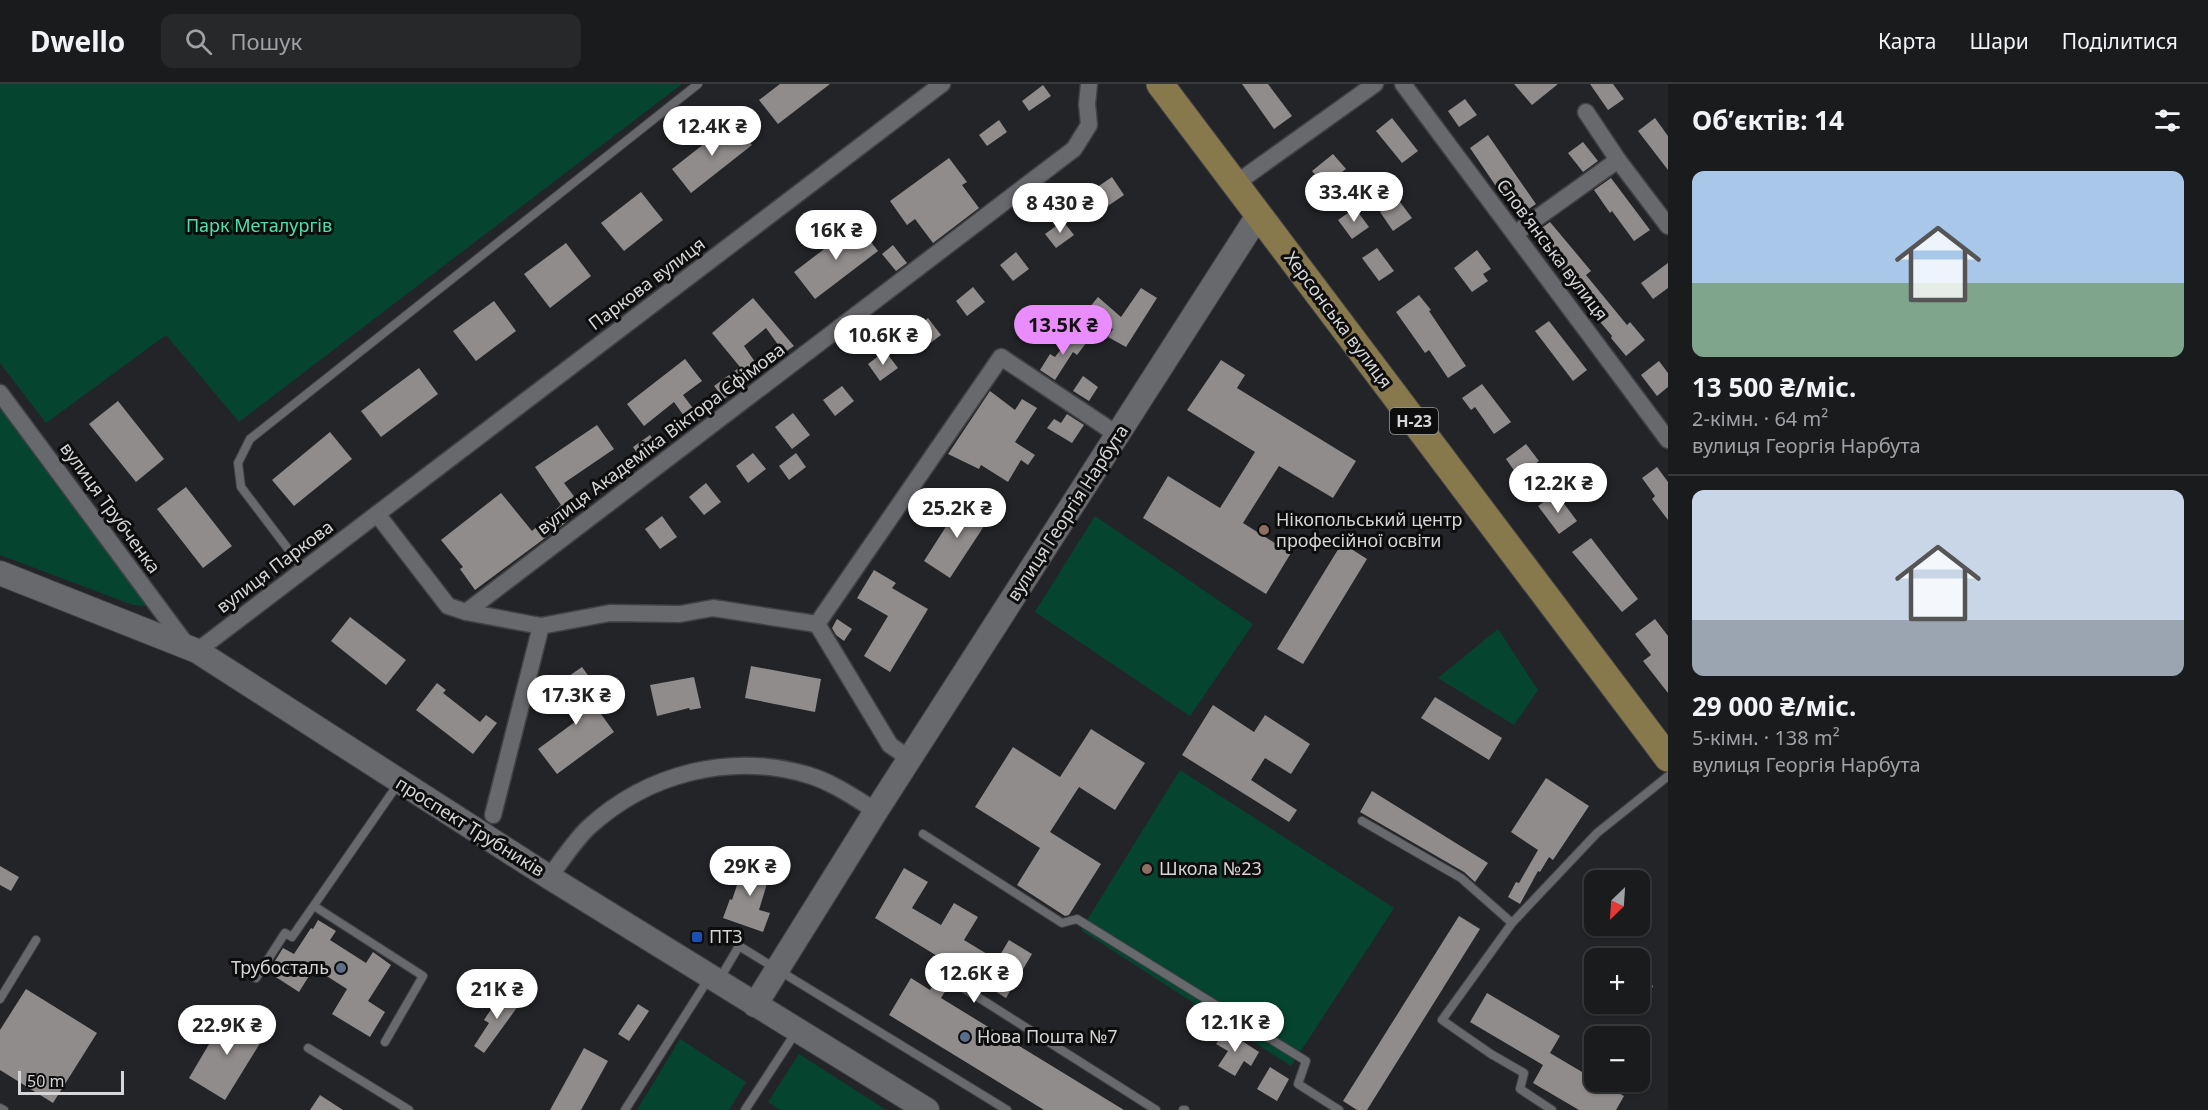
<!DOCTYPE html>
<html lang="uk">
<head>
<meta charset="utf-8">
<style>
	:root { --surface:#1a1b1d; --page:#27282a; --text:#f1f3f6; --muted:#9fa1a4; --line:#38393b; --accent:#e98dfe }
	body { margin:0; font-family:"Noto Sans",sans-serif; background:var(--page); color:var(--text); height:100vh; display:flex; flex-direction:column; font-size:22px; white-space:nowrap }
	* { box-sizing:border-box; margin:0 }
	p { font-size:20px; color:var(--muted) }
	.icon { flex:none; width:33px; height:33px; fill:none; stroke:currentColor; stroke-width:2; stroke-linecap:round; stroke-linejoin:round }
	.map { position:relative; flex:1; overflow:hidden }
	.panel { display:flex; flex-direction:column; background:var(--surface); width:540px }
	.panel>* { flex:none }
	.needle { width:39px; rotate:205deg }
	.controls { position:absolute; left:1584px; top:786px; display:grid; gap:12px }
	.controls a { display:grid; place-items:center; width:66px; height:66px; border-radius:12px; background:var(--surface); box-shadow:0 2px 4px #0004,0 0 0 2px var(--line); font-size:30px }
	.scale { position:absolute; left:18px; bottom:15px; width:106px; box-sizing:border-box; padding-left:6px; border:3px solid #d6d6d8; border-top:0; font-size:16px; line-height:21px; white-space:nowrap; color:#d6d6d8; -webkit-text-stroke:4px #0d0d0e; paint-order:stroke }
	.price { position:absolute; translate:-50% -51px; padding:0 14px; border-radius:21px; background:#fff; color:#222; font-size:20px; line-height:39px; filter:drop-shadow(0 2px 3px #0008) }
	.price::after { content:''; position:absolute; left:50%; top:36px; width:18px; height:14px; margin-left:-9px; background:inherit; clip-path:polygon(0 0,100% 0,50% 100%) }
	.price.selected { background:var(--accent); color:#111 }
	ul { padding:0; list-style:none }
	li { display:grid; align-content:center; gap:12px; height:318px; padding:0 24px }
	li+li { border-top:2px solid var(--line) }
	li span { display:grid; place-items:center; height:186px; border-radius:12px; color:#555 }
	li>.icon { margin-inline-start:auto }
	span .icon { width:108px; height:108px; fill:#fffc; stroke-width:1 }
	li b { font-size:26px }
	h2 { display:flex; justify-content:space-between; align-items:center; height:72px; padding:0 24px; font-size:26px }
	header { display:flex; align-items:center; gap:36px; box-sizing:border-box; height:84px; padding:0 30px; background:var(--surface); border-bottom:2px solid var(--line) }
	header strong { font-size:28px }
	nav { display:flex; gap:33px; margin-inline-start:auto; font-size:21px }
	.search { width:420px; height:54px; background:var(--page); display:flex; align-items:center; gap:15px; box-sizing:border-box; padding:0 21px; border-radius:12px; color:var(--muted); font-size:22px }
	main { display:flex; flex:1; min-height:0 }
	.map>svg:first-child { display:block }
	.green { fill:#054530 }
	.building { fill:#908c8b }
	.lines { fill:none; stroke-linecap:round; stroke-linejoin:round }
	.lane-casing { stroke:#414144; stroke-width:10 }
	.street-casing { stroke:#414144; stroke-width:19 }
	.secondary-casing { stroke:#414144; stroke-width:26 }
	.primary-casing { stroke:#414144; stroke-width:29 }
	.lane { stroke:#68696d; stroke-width:8 }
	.street { stroke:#68696d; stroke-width:16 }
	.secondary { stroke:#68696d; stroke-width:24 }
	.primary { stroke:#88794d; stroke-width:27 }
	.education-dot { fill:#8d6e63; stroke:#0d0d0e; stroke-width:2 }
	.transit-dot { fill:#1a4fb4; stroke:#0d0d0e; stroke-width:2 }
	.service-dot { fill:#5c6f8a; stroke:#0d0d0e; stroke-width:2 }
	.labels { text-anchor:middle; stroke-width:6; stroke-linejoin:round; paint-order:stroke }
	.shield { fill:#0d0d0e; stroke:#9a9a9b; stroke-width:1.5 }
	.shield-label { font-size:16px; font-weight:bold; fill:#d6d6d8 }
	.park-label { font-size:18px; fill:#4be3ac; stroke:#0d0d0e }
	.street-label { font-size:18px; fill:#d6d6d8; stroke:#0d0d0e }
	.poi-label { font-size:18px; fill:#d6d6d8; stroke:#0d0d0e; text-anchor:start }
</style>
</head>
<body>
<header>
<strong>Dwello</strong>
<div class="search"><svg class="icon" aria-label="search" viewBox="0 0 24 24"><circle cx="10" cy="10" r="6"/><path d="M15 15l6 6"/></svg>Пошук</div>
<nav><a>Карта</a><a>Шари</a><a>Поділитися</a></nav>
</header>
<main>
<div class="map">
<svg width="1668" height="1026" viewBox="0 0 1668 1026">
	<rect width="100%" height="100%" fill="#232427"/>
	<g class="green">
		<polygon points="0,0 682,0 239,338 166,251 46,339 0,279"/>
		<polygon points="0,322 148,519 145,522 133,521 0,471"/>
		<polygon points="1095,432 1253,540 1190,632 1035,528"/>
		<polygon points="1498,545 1538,606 1514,641 1438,594"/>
		<polygon points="1180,686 1394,824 1291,982 1081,846"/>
		<polygon points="680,955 746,998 729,1026 637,1026"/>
		<polygon points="799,970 886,1026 780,1026 768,1018"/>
	</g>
	<g class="building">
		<polygon points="780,0 830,0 778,40 759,16"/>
		<polygon points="1242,0 1268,0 1292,32 1274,45"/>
		<polygon points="1514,0 1558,0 1532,21"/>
		<polygon points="1590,0 1613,0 1624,15 1608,26"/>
		<polygon points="1043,1 1051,12 1029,27 1022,17"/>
		<polygon points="1465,15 1477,31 1459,43 1448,27"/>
		<polygon points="1392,34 1418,67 1402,79 1376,47"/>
		<polygon points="1655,34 1668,52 1668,86 1638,47"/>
		<polygon points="999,36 1007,48 987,62 979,51"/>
		<polygon points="733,37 752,61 691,109 672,85"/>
		<polygon points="1488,51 1536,120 1517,133 1470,64"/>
		<polygon points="1583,58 1598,77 1583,88 1568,69"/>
		<polygon points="1333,70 1346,85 1324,102 1312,87"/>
		<polygon points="949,74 967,98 962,101 979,124 933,159 915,135 907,141 890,117"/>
		<polygon points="1112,93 1124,111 1102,126 1090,108"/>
		<polygon points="1611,94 1650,146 1634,157 1612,127 1610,129 1594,106"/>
		<polygon points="641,108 663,136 624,167 601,139"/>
		<polygon points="1397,114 1412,134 1393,147 1380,128"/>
		<polygon points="1355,124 1369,143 1352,155 1338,136"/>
		<polygon points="1063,137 1074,151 1056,164 1045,150"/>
		<polygon points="1550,138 1591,187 1586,191 1627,241 1630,238 1645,256 1626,272 1611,254 1612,252 1584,219 1587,217 1533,150"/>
		<polygon points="857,140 878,167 815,215 794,188"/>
		<polygon points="566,159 591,192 550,224 524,190"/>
		<polygon points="893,161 907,179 896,187 882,170"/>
		<polygon points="1377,164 1394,187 1379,197 1362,174"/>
		<polygon points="1477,166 1491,185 1483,190 1488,197 1472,208 1454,184"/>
		<polygon points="1016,168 1029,185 1013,197 1000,181"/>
		<polygon points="1668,179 1668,204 1653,215 1641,199"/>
		<polygon points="973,203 985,218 967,232 956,217"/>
		<polygon points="1141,204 1157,214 1126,263 1108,253 1113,245 1089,224 1098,213 1121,233"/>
		<polygon points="1419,211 1431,226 1429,227 1466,282 1448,294 1429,266 1425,269 1396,228"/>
		<polygon points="753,214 794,262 784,269 766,244 744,262 762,288 724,315 714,302 740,283 712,249"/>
		<polygon points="494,217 516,247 476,277 453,247"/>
		<polygon points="928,234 941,251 925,263 912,246"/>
		<polygon points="1549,237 1587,286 1573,297 1535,247"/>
		<polygon points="1074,248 1087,258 1077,271 1073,268 1055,296 1040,286 1050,270 1055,273"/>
		<polygon points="885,267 898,284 880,297 868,280"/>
		<polygon points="685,275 702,297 683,311 701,335 691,342 674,318 644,342 627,320"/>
		<polygon points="1221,276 1245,291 1237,304 1356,377 1333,414 1279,382 1243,439 1291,469 1266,510 1143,434 1168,392 1220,424 1255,368 1187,326"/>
		<polygon points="1659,277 1668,289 1668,303 1657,312 1641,291"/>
		<polygon points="419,284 438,310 381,353 361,327"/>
		<polygon points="1083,292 1098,303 1089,317 1073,307"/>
		<polygon points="1482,300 1511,338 1494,350 1475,323 1471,326 1462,314"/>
		<polygon points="842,302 854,317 835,332 823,316"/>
		<polygon points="990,307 1015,326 1022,315 1037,324 1015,358 1035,371 1028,381 1021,376 1008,398 981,381 979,385 948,370"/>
		<polygon points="118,317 164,375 136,398 89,340"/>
		<polygon points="793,329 810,351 792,365 775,343"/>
		<polygon points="1067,330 1084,341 1072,359 1047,344 1054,335 1061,339"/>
		<polygon points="597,341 614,365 564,399 582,423 564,440 475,506 460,485 463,483 441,456 501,409 532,447 561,421 535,383"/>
		<polygon points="330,348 352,375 294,422 272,396"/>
		<polygon points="650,351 660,366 643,378 633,363"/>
		<polygon points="1526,360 1539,377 1518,392 1506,375"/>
		<polygon points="753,369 766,385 748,399 736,382"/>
		<polygon points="796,369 806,383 789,396 779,382"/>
		<polygon points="1657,383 1668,398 1668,436 1652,415 1655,412 1642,394"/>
		<polygon points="706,399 721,418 704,431 689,413"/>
		<polygon points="186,403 232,462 203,484 157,425"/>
		<polygon points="1556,409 1577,437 1559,450 1538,422"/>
		<polygon points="963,416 990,433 950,494 924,477"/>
		<polygon points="662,432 677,453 660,465 645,445"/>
		<polygon points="1591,454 1638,515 1622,528 1572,468"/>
		<polygon points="1342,459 1367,475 1303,580 1277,565"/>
		<polygon points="874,486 896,499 892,504 928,525 890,588 864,572 888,532 857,514"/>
		<polygon points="350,533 406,576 386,601 331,557"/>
		<polygon points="837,535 852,545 844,557 836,551 832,544"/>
		<polygon points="1655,535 1668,552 1668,609 1643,577 1651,571 1635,550"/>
		<polygon points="751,582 821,595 815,628 745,614"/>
		<polygon points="582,583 590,594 580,601 614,648 557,690 538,665 583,632 567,610 562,614 553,603"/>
		<polygon points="694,593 701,624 690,626 689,624 657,632 650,601"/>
		<polygon points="437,599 446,606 443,609 480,638 486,631 497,639 473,670 416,626"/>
		<polygon points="1435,613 1502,654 1489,676 1421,634"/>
		<polygon points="1213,621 1254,648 1265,631 1310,660 1291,690 1265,674 1251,696 1297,726 1289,738 1182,671"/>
		<polygon points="1091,645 1145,679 1115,726 1079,703 1050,748 1101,780 1069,831 1065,832 1017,801 1040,764 975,723 1013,663 1060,693"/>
		<polygon points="1546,694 1589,722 1553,776 1549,773 1540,788 1538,787 1520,820 1508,813 1516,798 1519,799 1538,766 1511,748"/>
		<polygon points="1372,707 1488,779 1475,798 1464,788 1360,728"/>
		<polygon points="746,774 772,783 759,826 770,829 763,848 723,834 730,815 732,816"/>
		<polygon points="0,782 19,793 11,807 0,801"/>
		<polygon points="904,784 928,798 912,824 941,841 954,819 978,833 964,856 997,876 1009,856 1032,870 1006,914 959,885 941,914 1124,1026 1044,1026 889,931 911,894 930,906 947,878 875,834"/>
		<polygon points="1459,832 1480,845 1367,1026 1357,1026 1343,1017"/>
		<polygon points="318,836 336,847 330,856 366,879 373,868 391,881 368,917 385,928 370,953 332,930 347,905 314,884 299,908 268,888 283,864 294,870 311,844 313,845"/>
		<polygon points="1640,872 1653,903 1640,909"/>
		<polygon points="26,905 97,949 53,1019 0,986 0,946"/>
		<polygon points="503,907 521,918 484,969 474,962 489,939 484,936"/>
		<polygon points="1487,909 1560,952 1550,969 1594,995 1594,998 1599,998 1624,1012 1616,1026 1579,1026 1533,999 1543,981 1470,938"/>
		<polygon points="638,920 649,927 629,957 618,950"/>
		<polygon points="228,928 265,951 225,1016 189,994"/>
		<polygon points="1225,946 1259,968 1251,982 1244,977 1235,992 1218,982 1228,967 1216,960"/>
		<polygon points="584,964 608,977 581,1026 550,1026"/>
		<polygon points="1270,983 1289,995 1277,1017 1257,1005"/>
		<polygon points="320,1011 343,1026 310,1026"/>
	</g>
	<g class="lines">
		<g class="lane-casing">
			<g id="lane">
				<polyline points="304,486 241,403 238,379 250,355 698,0"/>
				<polyline points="1362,737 1461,794 1512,839"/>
				<polyline points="923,750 1062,839 1077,835 1306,977 1298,1000 1339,1026"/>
				<polyline points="314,822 423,892 385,958"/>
				<polyline points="256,894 285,849 292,853 398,700"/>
				<polyline points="719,896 739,862 1007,1026"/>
				<polyline points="965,905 1156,1026"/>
				<polyline points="0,915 36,856"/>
				<polyline points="308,964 409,1026"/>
				<polyline points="0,1024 4,1026"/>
				<polyline points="625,1026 709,894"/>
				<polyline points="745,1026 796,948"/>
				<polyline points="1183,1026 1185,1026"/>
				<polyline points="1552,1026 1520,1005 1524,989 1491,970 1442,936 1512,839 1597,749 1668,692"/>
			</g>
		</g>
		<g class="street-casing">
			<g id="street">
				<polyline points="1403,0 1668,356"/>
				<polyline points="1586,28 1618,76 1668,142"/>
				<polyline points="1235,100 1375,0"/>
				<polyline points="1516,149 1618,76"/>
				<polyline points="0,309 188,563"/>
				<polyline points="377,430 448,522 466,528 1074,65 1089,41 1087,20 1089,0"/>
				<polyline points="466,528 541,542 610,529 680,530 713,524 817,540 890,661 910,675"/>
				<polyline points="817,540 1001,273 1118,351"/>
				<polyline points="197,567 942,0"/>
				<polyline points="493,731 541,542"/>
				<path d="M549,793C562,777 574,757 589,743C648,689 731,668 808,691C832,698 855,714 876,727"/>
			</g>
		</g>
		<g class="secondary-casing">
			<g id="secondary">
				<polyline points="0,489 197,567 549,793 927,1026"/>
				<polyline points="755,921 876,727 1259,130"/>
			</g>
		</g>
		<g class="primary-casing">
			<polyline id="primary" points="1160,0 1668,674"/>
		</g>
		<use href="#lane" class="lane"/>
		<use href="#street" class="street"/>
		<use href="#secondary" class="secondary"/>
		<use href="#primary" class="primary"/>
	</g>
	<g class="education-dot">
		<circle cx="1264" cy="446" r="6"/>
		<circle cx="1147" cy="785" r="6"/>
	</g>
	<rect class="transit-dot" x="691" y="847" width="12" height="12" rx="3"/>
	<g class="service-dot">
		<circle cx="341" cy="884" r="6"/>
		<circle cx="965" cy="953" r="6"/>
	</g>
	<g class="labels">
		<rect class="shield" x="1390" y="324" width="48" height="26" rx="4.5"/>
		<g class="shield-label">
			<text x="1414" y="343">Н-23</text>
		</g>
		<g class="park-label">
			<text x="259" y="148">Парк Металургів</text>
		</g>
		<g class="street-label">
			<text transform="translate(1552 166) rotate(53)" y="6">Словʼянська вулиця</text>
			<text transform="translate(647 200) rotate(-37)" y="6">Паркова вулиця</text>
			<text transform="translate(1338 236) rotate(53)" y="6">Херсонська вулиця</text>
			<text transform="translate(661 355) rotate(-37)" y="6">вулиця Академіка Віктора Єфімова</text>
			<text transform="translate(110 424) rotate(54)" y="6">вулиця Трубченка</text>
			<text transform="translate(1068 429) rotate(-57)" y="6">вулиця Георгія Нарбута</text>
			<text transform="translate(275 483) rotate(-37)" y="6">вулиця Паркова</text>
			<text transform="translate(470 743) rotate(32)" y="6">проспект Трубників</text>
		</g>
		<g class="poi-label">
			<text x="1276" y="442">Нікопольський центр<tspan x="1276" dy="21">професійної освіти</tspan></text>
			<text x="1159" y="791">Школа №23</text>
			<text x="709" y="859">ПТЗ</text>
			<text x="329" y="890" text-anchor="end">Трубосталь</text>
			<text x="977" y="959">Нова Пошта №7</text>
		</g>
	</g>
</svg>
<div class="controls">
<a><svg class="needle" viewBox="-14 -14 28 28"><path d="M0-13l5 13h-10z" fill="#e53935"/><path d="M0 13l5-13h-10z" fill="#9fa1a4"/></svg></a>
<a>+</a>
<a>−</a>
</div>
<div class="scale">50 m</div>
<b class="price" style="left:712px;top:73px">12.4K ₴</b>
<b class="price" style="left:1354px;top:139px">33.4K ₴</b>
<b class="price" style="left:1060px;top:150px">8 430 ₴</b>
<b class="price" style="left:836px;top:177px">16K ₴</b>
<b class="price selected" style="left:1063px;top:272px">13.5K ₴</b>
<b class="price" style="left:883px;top:282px">10.6K ₴</b>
<b class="price" style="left:1558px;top:430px">12.2K ₴</b>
<b class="price" style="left:957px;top:455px">25.2K ₴</b>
<b class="price" style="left:576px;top:642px">17.3K ₴</b>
<b class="price" style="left:750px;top:813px">29K ₴</b>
<b class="price" style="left:974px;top:920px">12.6K ₴</b>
<b class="price" style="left:497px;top:936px">21K ₴</b>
<b class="price" style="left:1235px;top:969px">12.1K ₴</b>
<b class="price" style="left:227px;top:972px">22.9K ₴</b>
</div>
<section class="panel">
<h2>Об’єктів: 14<svg class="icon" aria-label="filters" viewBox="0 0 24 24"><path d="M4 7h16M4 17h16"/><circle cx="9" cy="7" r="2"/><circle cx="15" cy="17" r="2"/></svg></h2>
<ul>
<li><span style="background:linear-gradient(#a9c7e8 60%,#7fa58c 0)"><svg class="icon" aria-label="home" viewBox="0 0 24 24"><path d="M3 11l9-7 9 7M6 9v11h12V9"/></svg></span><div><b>13 500 ₴/міс.</b><p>2-кімн. · 64 m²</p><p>вулиця Георгія Нарбута</p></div></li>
<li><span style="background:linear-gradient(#c9d6e8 70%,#9aa5b1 0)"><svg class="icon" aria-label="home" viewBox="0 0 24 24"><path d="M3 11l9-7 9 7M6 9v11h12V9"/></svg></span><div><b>29 000 ₴/міс.</b><p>5-кімн. · 138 m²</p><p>вулиця Георгія Нарбута</p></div></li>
</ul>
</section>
</main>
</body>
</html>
